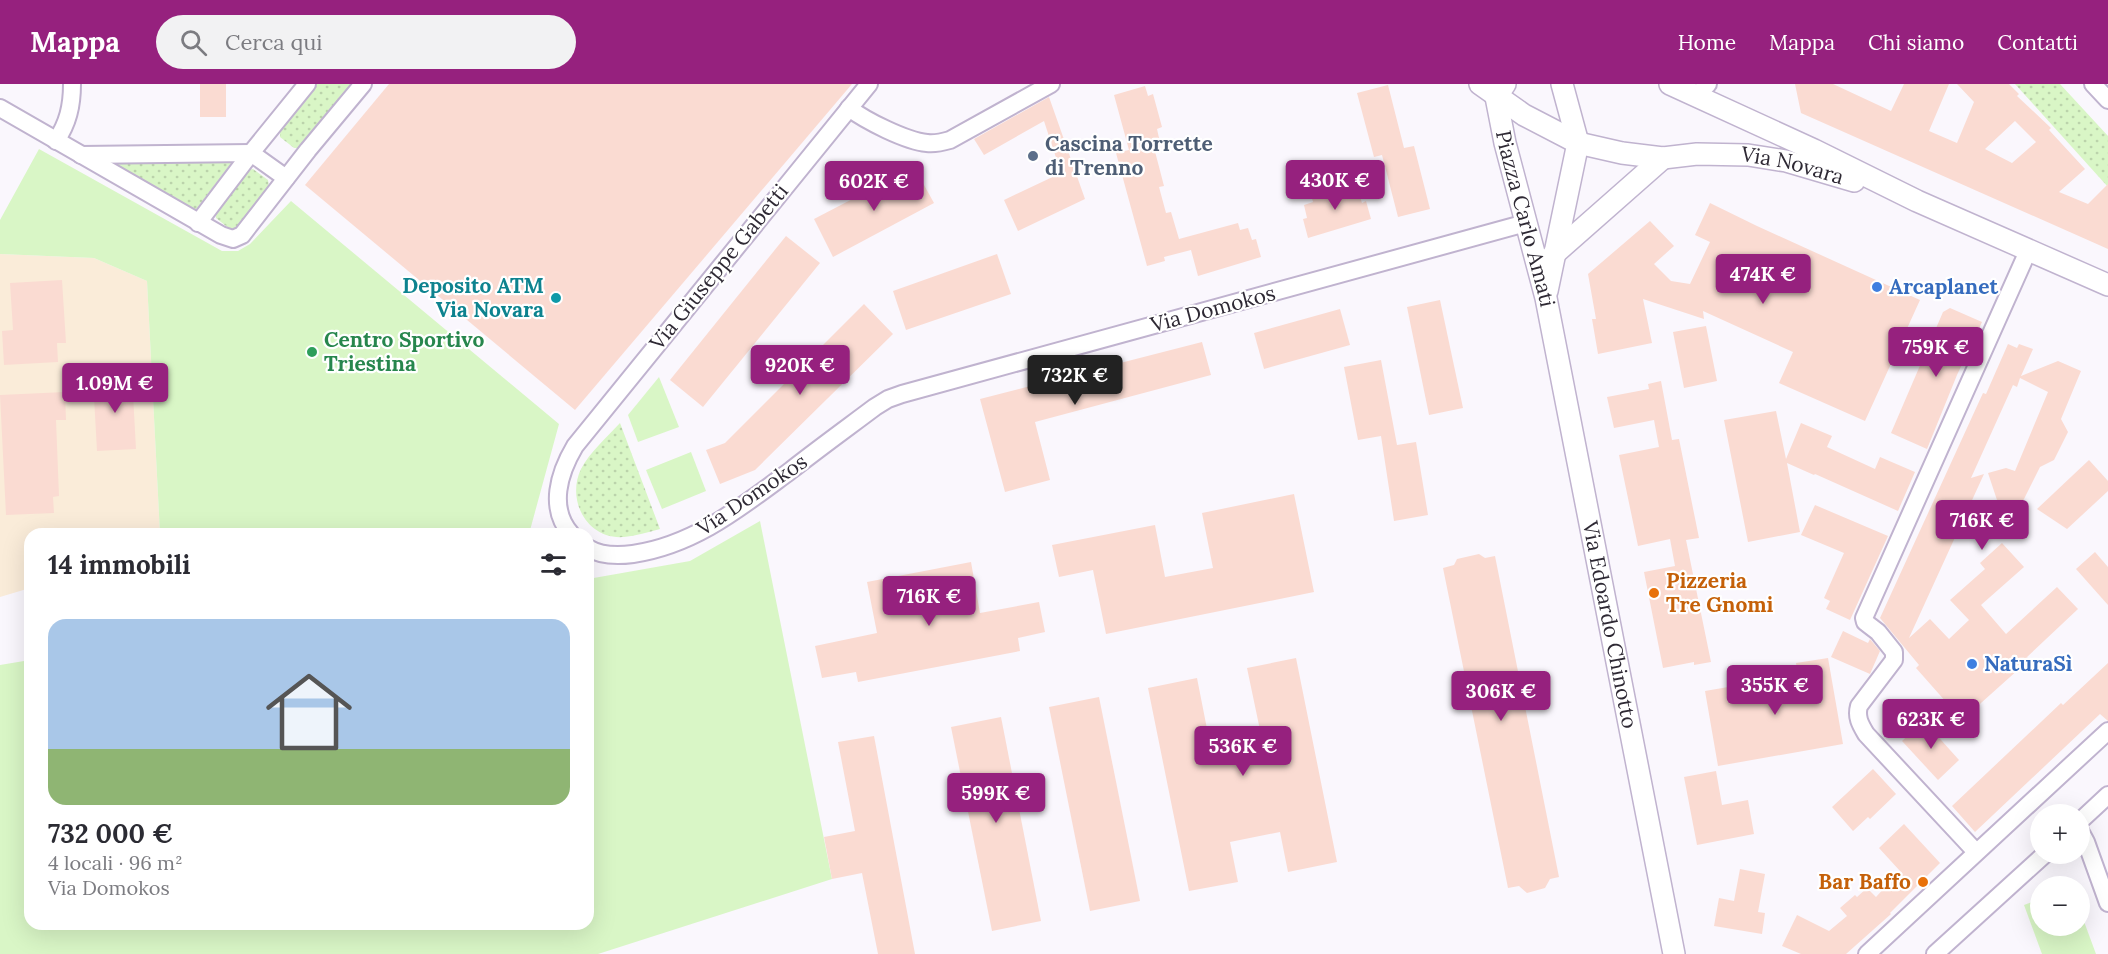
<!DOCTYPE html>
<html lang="it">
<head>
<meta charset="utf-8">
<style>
	:root { --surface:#fff; --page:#f2f2f3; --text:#2b2b33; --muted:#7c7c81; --accent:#96217e }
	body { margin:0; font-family:Lora,serif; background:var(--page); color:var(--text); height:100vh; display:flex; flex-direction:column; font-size:22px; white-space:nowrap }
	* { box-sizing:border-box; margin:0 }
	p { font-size:20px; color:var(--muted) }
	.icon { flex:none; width:33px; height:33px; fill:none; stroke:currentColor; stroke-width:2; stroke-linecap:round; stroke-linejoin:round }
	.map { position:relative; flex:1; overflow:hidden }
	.details { position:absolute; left:24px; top:444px; width:570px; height:402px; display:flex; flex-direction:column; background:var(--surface); border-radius:18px; box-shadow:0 6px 24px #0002 }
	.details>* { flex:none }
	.fabs { position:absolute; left:2030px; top:720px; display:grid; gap:12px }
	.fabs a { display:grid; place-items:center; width:60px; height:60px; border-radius:50%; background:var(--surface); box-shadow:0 6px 24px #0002; font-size:30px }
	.price { position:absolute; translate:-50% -51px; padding:0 14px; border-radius:6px; background:var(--accent); color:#fff; font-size:20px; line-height:39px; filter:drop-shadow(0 2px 3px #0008) }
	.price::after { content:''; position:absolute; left:50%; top:36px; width:18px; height:14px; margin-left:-9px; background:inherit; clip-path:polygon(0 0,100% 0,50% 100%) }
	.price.active { background:#222; color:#fff }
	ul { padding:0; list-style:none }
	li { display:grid; align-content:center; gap:12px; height:318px; padding:0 24px }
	li span { display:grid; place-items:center; height:186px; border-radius:18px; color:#555 }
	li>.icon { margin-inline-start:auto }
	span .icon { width:108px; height:108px; fill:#fffc; stroke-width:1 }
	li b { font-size:26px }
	h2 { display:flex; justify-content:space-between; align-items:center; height:72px; padding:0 24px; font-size:26px }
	header { display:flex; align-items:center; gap:36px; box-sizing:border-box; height:84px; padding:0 30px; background:var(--accent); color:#fff }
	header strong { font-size:28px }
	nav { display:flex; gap:33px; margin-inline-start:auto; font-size:21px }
	.search { width:420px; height:54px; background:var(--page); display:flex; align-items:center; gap:15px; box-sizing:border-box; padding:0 21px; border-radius:33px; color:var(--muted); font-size:22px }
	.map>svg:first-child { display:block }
	.education { fill:#faecd9 }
	.grass { fill:url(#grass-dots) }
	.green { fill:#d9f6c6 }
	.building { fill:#fadbd2; fill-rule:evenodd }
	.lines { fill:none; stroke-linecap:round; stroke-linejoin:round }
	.minor-casing { stroke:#c0b3cf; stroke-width:20 }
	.tertiary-casing { stroke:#c0b3cf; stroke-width:24 }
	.minor { stroke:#fff; stroke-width:16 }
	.tertiary { stroke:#fff; stroke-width:21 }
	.service-dot { fill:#5c6f8a; stroke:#fff; stroke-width:2 }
	.shop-dot { fill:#3f7fe0; stroke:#fff; stroke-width:2 }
	.culture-dot { fill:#0f9aa8; stroke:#fff; stroke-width:2 }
	.leisure-dot { fill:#2e9e5b; stroke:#fff; stroke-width:2 }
	.food-dot { fill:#e8710a; stroke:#fff; stroke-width:2 }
	.labels { text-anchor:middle; stroke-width:4.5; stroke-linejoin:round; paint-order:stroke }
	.service-label { font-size:21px; font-weight:bold; fill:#4e5e75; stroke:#fff; text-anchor:start }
	.street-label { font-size:21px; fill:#2e2934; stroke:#fff }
	.culture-label { font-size:21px; font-weight:bold; fill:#0d838f; stroke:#fff; text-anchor:end }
	.shop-label { font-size:21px; font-weight:bold; fill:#366cbe; stroke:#fff; text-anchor:start }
	.leisure-label { font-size:21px; font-weight:bold; fill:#27864d; stroke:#fff; text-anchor:start }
	.food-label { font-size:21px; font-weight:bold; fill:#c56008; stroke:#fff; text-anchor:start }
</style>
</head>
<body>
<header>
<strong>Mappa</strong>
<div class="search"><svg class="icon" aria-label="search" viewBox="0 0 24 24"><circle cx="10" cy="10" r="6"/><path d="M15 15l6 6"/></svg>Cerca qui</div>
<nav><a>Home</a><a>Mappa</a><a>Chi siamo</a><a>Contatti</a></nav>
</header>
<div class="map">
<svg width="2108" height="870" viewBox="0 0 2108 870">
	<defs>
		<pattern id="grass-dots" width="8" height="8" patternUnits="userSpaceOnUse" patternTransform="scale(1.5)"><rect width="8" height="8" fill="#d9f6c6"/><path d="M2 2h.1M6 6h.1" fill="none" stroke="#bbd3ab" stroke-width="1.8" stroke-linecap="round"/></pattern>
	</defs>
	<rect width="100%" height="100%" fill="#faf7fd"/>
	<polygon class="education" points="0,170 94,174 147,197 160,450 30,450 30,504 0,513"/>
	<g class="grass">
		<polygon points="317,0 354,0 302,64 294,64 280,53 280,46"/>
		<polygon points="2015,0 2060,0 2108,52 2108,103"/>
		<polygon points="233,77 194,128 106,78"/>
		<polygon points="253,85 268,96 269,103 239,145 231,146 216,134 215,127 246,86"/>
		<path d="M620,339L660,445C648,448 636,452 624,453C587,456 566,416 581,385C590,368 607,353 620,339Z"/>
	</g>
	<g class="green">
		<polygon points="39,65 222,167 238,167 250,160 291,117 559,340 529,450 160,450 147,197 94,174 0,170 0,136"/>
		<polygon points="659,293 679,343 638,358 628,331"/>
		<polygon points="691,368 706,407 662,425 646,386"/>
		<polygon points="760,437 832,795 598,870 0,870 0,581 30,576 30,840 588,840 588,495 690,477"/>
		<polygon points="2040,815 2040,842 2079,842 2079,824 2096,870 2042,870 2024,821"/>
	</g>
	<g class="building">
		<rect x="200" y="0" width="26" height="33"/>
		<polygon points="389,0 852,0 575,326 305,101"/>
		<path d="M1795,0H1833L1891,27L1904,0H1949L1929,47L1957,59L1974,18L1957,0H2009L2019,10L2017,12L2051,44L2049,46L2085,85L2059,108L2088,120L2108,100V165L1801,29ZM2015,37L2036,58L2012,79L1985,65Z"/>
		<polygon points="1388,1 1404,64 1414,62 1430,125 1398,133 1382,71 1374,73 1357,9"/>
		<polygon points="1145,2 1148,12 1153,10 1162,43 1157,45 1159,54 1152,56 1164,102 1159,103 1166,129 1171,128 1179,155 1238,139 1240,146 1248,144 1252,156 1256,155 1261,173 1198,192 1191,166 1164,173 1165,177 1147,182 1116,69 1129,66 1114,11"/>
		<polygon points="1049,13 1085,115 1018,147 1004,116 1061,89 1044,37 984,71 974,55"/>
		<polygon points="914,83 934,119 833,173 814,135"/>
		<polygon points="1348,101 1350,108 1358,106 1362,119 1366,117 1371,135 1308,154 1303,135 1307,134 1304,121 1313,118 1311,111"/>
		<polygon points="1710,119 1757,142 1920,216 1865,337 1779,299 1793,268 1703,227 1704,235 1643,215 1652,259 1598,270 1592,235 1596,235 1588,190 1650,137 1674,162 1654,180 1671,197 1690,200 1710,158 1695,151"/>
		<polygon points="786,152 820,179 703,323 670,296"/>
		<polygon points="997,170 1011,210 906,246 893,207"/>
		<polygon points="62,196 66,259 57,259 58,278 4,281 2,247 13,246 10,199"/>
		<polygon points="1440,216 1463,324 1429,331 1407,223"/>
		<polygon points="864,220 893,250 755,386 720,400 706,366 725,359"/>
		<polygon points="1950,224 1982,238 1957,291 1927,365 1891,349 1943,228"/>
		<polygon points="1340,225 1350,261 1264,285 1254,249"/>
		<polygon points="1706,242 1717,297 1684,304 1673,248"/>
		<polygon points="1202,258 1211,291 1035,338 1050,396 1005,408 980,315"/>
		<polygon points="2008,260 2017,264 2019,260 2033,265 2021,292 2058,277 2081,287 2061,335 2068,348 2054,376 2040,383 2020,423 2013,425 1998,419 1988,389 2006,384 2015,387 2048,308 2020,294 2017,303 2013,301 1971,394 1984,390 1909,554 1930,535 1949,555 1969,536 1950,516 1985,485 1980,479 2002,459 2024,483 1981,521 2006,550 2057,503 2078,525 2027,573 2029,576 1962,636 1916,584 1919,581 1880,534 1983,309 1986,310"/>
		<polygon points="1381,276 1397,361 1416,358 1428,431 1394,437 1381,352 1358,356 1344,283"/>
		<polygon points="132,292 136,365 97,367 93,295"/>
		<polygon points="1661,297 1672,356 1679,355 1699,454 1686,456 1711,578 1694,581 1694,578 1663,584 1644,488 1675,482 1670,455 1638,462 1619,371 1659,363 1654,336 1614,344 1607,313 1649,305 1648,300"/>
		<polygon points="65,308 66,336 56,336 59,412 53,413 54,429 6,431 0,311"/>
		<polygon points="1776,327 1786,375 1801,339 1832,352 1827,363 1875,385 1880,373 1915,388 1898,427 1815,390 1814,391 1787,379 1800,448 1748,458 1724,336"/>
		<polygon points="2089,376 2108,397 2108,407 2067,445 2037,425"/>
		<polygon points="1294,410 1314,508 1106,550 1093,486 1059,493 1052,461 1155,441 1165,493 1213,484 1202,429"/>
		<polygon points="1815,421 1888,452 1850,536 1826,525 1830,517 1824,514 1844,469 1801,451"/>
		<polygon points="2095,468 2108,483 2108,521 2076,485"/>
		<polygon points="1479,470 1485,474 1495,472 1559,793 1550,795 1545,804 1527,809 1519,802 1508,804 1443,484 1454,481 1457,475"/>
		<polygon points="971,478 980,529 1039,518 1045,548 1018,554 1020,567 858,598 856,588 822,594 815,562 877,549 867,498"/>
		<polygon points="1843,547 1868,559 1870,555 1880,567 1870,590 1831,573"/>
		<polygon points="1296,574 1337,778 1288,788 1280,748 1230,758 1238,798 1189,807 1148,604 1197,594 1209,655 1260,646 1247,584"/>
		<polygon points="1828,574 1843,660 1718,682 1705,607 1798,591 1796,579"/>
		<polygon points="2108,579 2108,637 2100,630 1975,748 1952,722 2061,619 2063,621"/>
		<polygon points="1099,613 1140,817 1090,827 1049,623"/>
		<polygon points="1001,633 1041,837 992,847 951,643"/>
		<polygon points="1924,637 1959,676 1938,696 1902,657"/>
		<polygon points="874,652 915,870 878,870 862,789 832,795 824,753 855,747 838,658"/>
		<polygon points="1873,685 1896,710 1870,735 1868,733 1853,747 1832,723"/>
		<polygon points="1716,687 1722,721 1748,716 1754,750 1697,761 1684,693"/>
		<polygon points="1904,740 1940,779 1890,829 1891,830 1846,870 1801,870 1782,862 1797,831 1829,847 1847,832 1840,824 1855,811 1857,813 1867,804 1876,813 1900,787 1879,764"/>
		<polygon points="1740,785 1765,790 1758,828 1765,829 1762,850 1714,842 1719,814 1734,817"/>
	</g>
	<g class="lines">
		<g class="minor-casing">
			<g id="minor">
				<polyline points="2093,0 2108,16"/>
				<polyline points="1696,12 1708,0"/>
				<polyline points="0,24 221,151 233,155 242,151 308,66 363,0"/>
				<path d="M849,24C866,37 906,57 927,59C935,60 943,58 950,56L1051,0"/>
				<path d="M56,57C68,39 72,22 72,0"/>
				<polyline points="81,71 251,69 286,94"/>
				<polyline points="198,139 251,69 307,0"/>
				<path d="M571,450C548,424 559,389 575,362L869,0"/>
				<path d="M588,464C601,472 618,472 633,470C695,461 741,423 790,387C818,365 847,344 875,323L888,315L902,310L1526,139"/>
				<polyline points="2079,738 2108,711"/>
				<polyline points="2079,745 2086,758 2108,819"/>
				<path d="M1976,768L1866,650C1860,640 1856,633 1859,622L1894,576V568L1878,548L1865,538L1864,534L2028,167"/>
				<polyline points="1867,870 2108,647"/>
				<polyline points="1935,870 2045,770"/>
			</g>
		</g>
		<g class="tertiary-casing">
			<g id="tertiary">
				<path id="s1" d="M1480,0L1524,31L1578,59L1622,69L1663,74L1697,70L1748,71L1786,77L1854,97"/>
				<path id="s2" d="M1505,0L1496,13L1505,59L1546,214L1674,870"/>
				<polyline points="1670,0 1814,66 1917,117 2108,201"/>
				<polyline points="1553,171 1663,74"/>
				<polyline points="1547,207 1578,59 1562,0"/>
			</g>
		</g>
		<use href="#minor" class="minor"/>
		<use href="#tertiary" class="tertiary"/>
	</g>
	<circle class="service-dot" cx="1033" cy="72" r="6"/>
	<g class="shop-dot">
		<circle cx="1877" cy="203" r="6"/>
		<circle cx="1972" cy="580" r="6"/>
	</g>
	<circle class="culture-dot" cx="556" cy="214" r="6"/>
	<circle class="leisure-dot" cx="312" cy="268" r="6"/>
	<g class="food-dot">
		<circle cx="1654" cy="509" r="6"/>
		<circle cx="1923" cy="798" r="6"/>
	</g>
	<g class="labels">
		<g class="service-label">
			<text x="1045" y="67">Cascina Torrette<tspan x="1045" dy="24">di Trenno</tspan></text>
		</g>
		<g class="street-label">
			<text dy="7" stroke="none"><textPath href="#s1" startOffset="332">Via Novara</textPath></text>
			<text dy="7" stroke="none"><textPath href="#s2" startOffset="141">Piazza Carlo Amati</textPath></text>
			<text transform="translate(719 183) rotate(-51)" y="7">Via Giuseppe Gabetti</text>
			<text transform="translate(1213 225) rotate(-15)" y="7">Via Domokos</text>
			<text transform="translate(752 411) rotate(-34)" y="7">Via Domokos</text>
			<text dy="7" stroke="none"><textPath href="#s2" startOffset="556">Via Edoardo Chinotto</textPath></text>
		</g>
		<g class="culture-label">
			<text x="544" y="209">Deposito ATM<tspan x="544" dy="24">Via Novara</tspan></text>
		</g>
		<g class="shop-label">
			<text x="1889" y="210">Arcaplanet</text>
			<text x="1984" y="587">NaturaSì</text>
		</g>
		<g class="leisure-label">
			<text x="324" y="263">Centro Sportivo<tspan x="324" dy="24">Triestina</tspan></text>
		</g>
		<g class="food-label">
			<text x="1666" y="504">Pizzeria<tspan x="1666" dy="24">Tre Gnomi</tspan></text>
			<text x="1911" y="805" text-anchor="end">Bar Baffo</text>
		</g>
	</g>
</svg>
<div class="fabs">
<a>+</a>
<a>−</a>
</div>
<b class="price" style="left:1335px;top:127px">430K €</b>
<b class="price" style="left:874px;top:128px">602K €</b>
<b class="price" style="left:1763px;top:221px">474K €</b>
<b class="price" style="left:1936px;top:294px">759K €</b>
<b class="price" style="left:800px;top:312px">920K €</b>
<b class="price active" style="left:1075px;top:322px">732K €</b>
<b class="price" style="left:115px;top:330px">1.09M €</b>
<b class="price" style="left:1982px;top:467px">716K €</b>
<b class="price" style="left:929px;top:543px">716K €</b>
<b class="price" style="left:1775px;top:632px">355K €</b>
<b class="price" style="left:1501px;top:638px">306K €</b>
<b class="price" style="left:1931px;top:666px">623K €</b>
<b class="price" style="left:1243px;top:693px">536K €</b>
<b class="price" style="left:996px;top:740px">599K €</b>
<section class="details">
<h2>14 immobili<svg class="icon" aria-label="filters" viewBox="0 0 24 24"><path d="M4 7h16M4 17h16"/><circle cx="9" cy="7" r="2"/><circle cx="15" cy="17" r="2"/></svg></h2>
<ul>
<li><span style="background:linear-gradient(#a9c7e8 70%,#8fb573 0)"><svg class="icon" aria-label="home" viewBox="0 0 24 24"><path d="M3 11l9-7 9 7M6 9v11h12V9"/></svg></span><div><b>732 000 €</b><p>4 locali · 96 m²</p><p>Via Domokos</p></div></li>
</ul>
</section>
</div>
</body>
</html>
